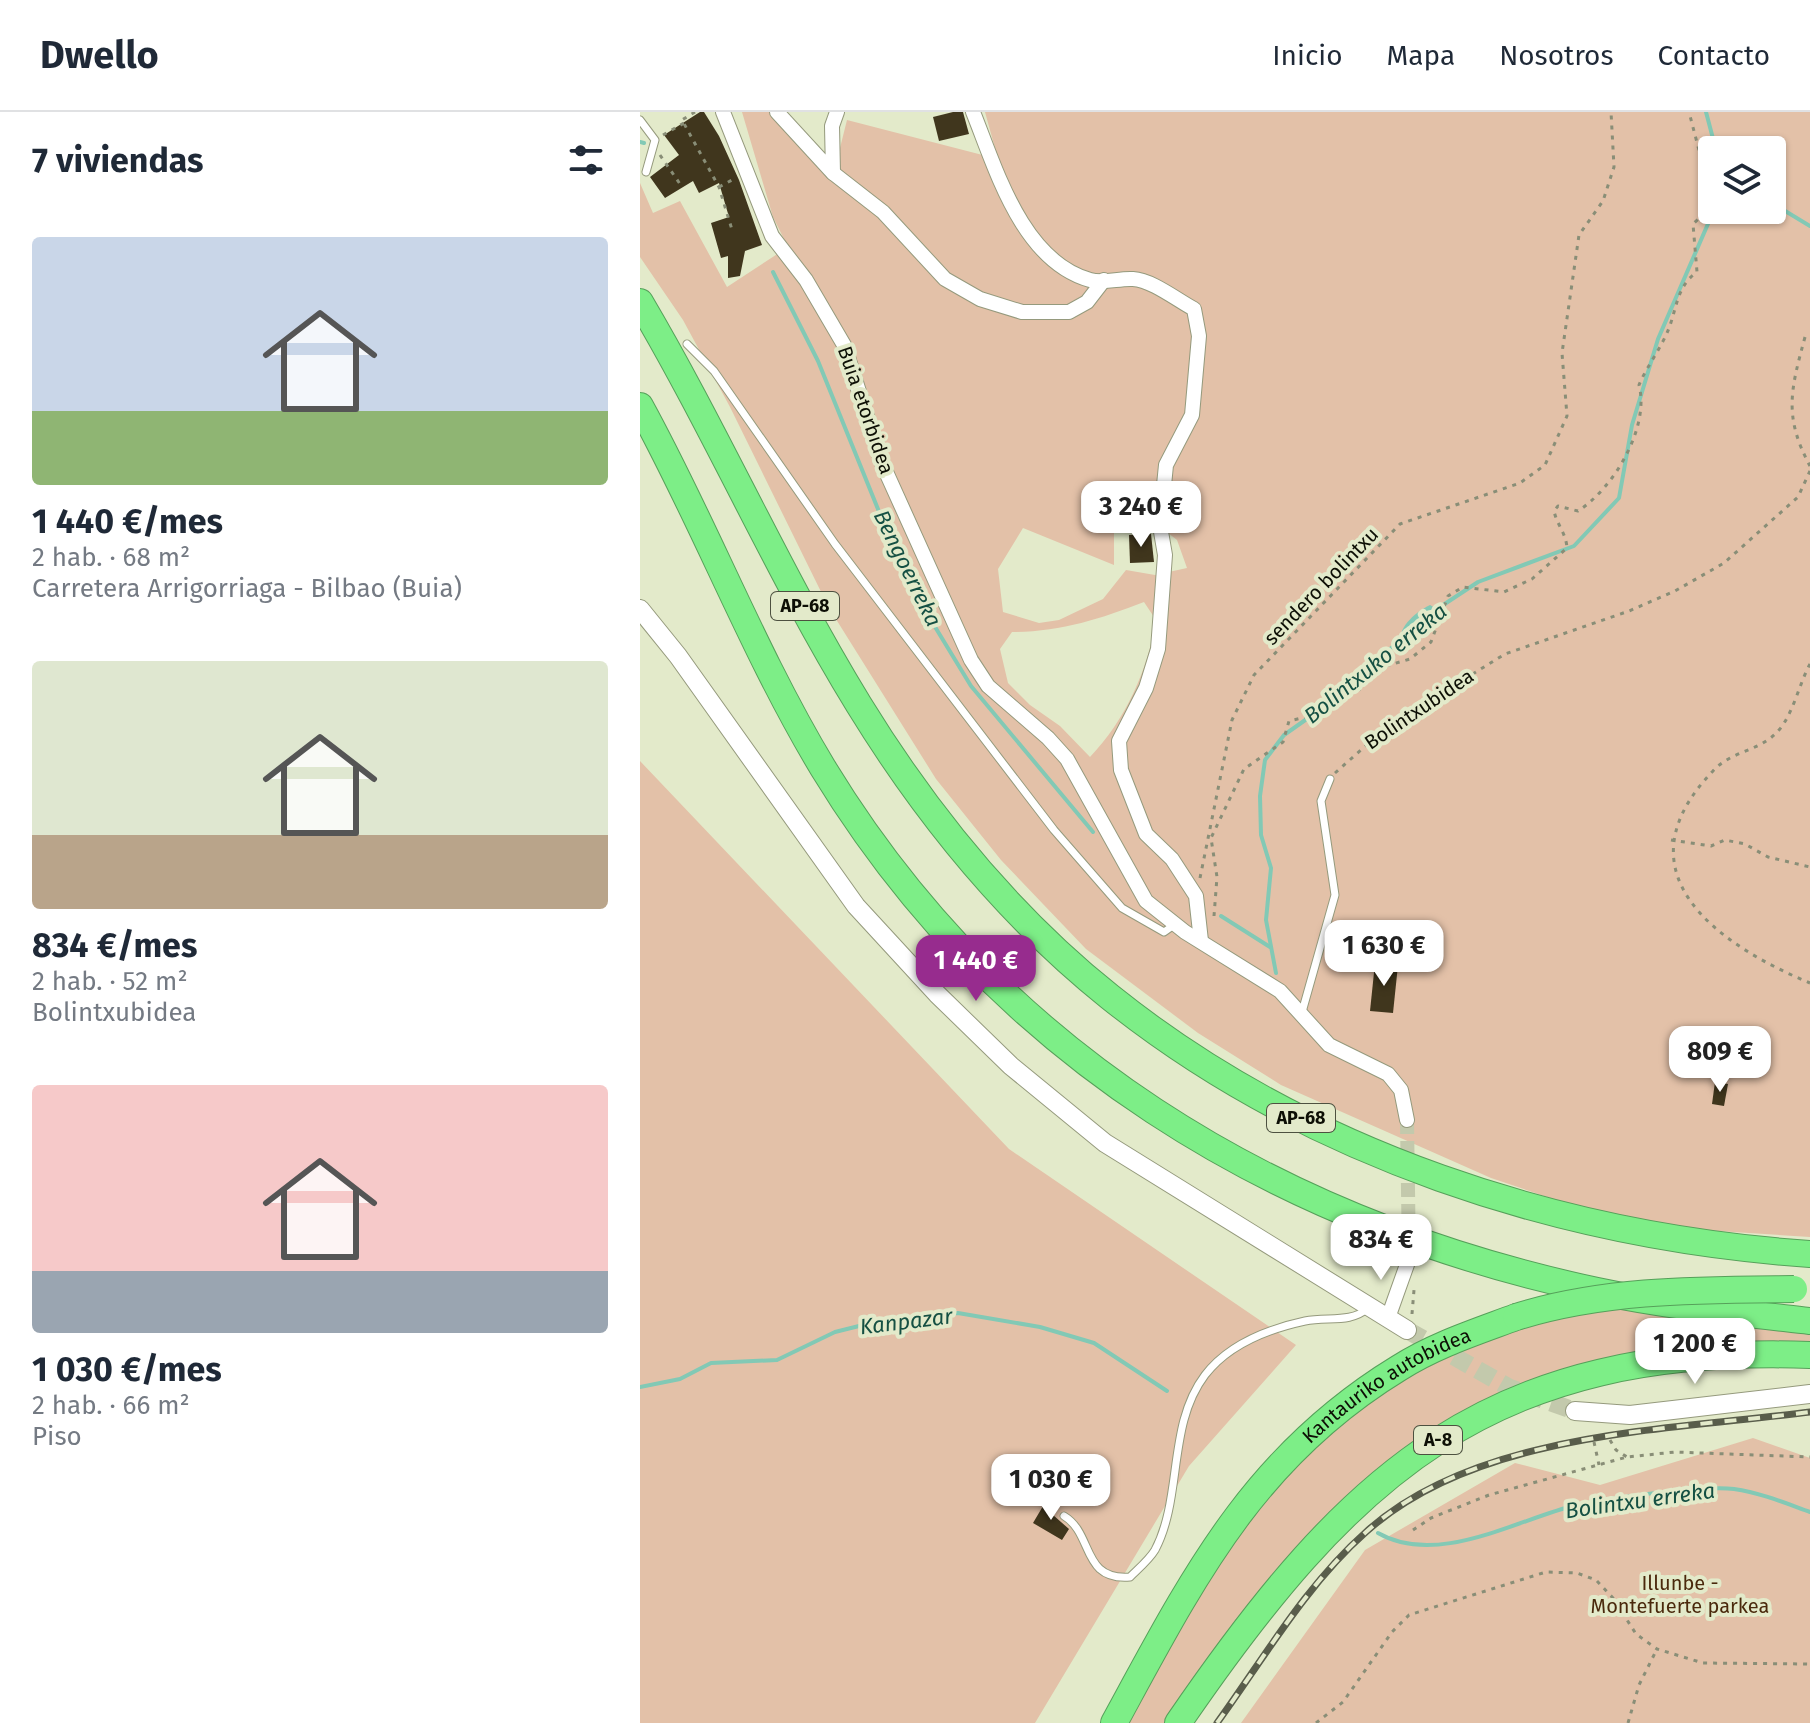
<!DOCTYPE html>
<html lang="es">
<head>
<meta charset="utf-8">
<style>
	:root { --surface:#fff; --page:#f2f2f3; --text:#1f2937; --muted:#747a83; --line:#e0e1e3; --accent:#972c8e }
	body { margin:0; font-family:"Fira Sans",sans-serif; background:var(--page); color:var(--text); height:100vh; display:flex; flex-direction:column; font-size:30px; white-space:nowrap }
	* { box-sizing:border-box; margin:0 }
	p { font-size:26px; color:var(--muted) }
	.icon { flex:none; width:44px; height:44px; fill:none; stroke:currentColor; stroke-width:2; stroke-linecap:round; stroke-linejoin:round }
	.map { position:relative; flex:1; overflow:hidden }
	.panel { display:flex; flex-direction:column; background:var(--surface); width:640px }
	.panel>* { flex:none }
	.buttons { position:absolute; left:1058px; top:24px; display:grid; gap:16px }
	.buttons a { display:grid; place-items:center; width:88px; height:88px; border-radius:8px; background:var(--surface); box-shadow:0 2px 6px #0004; font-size:40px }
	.price { position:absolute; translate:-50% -68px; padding:0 18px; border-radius:16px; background:#fff; color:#222; font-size:26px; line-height:52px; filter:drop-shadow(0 2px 4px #0008) }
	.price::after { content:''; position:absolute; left:50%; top:48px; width:24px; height:18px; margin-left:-12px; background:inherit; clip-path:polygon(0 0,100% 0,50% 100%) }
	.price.active { background:var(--accent); color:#fff }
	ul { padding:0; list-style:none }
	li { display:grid; align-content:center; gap:16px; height:424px; padding:0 32px }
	li span { display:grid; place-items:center; height:248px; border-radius:8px; color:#555 }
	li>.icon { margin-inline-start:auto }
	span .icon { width:144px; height:144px; fill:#fffc; stroke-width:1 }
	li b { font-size:34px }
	h2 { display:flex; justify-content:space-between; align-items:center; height:96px; padding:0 32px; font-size:34px }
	header { display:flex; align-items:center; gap:48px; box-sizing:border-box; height:112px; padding:0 40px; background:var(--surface); border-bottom:2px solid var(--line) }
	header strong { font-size:38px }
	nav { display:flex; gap:44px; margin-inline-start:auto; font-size:28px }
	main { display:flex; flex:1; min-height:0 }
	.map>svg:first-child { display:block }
	.green { fill:#e3c1a8; fill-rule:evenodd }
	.water { fill:#82c9b5 }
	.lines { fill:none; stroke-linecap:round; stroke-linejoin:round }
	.stream { stroke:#82c9b5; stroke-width:4 }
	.building { fill:#40361d }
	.minor-tunnel { stroke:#c3c9ac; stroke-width:14; stroke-dasharray:14 7; stroke-linecap:butt }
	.tertiary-tunnel { stroke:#c3c9ac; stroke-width:18; stroke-dasharray:18 9; stroke-linecap:butt }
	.service-casing { stroke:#959a7d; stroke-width:9 }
	.minor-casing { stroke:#959a7d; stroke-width:16 }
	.tertiary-casing { stroke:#959a7d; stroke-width:20 }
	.motorway-casing { stroke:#56a05a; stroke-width:28 }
	.path { stroke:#898e77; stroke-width:3; stroke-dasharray:4 6; stroke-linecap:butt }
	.service { stroke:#fff; stroke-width:7 }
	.minor { stroke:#fff; stroke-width:14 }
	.tertiary { stroke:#fff; stroke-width:18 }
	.motorway { stroke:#7dee87; stroke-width:26 }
	.rail-casing { stroke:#595d4b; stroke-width:7 }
	.rail { stroke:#e3eaca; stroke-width:4; stroke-dasharray:12; stroke-linecap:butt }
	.motorway-bridge-casing { stroke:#56a05a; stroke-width:28; stroke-linecap:butt }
	.motorway-bridge { stroke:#7dee87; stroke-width:26 }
	.labels { text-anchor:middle; stroke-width:8; stroke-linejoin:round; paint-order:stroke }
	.shield { fill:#e3eaca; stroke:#4d5140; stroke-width:2 }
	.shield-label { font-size:18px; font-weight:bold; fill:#0d0f05 }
	.street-label { font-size:20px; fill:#0d0f05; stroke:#e3eaca }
	.park-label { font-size:20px; fill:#4a290c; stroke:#e3eaca }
	.water-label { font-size:22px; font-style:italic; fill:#155043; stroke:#e3eaca }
</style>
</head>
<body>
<header>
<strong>Dwello</strong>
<nav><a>Inicio</a><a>Mapa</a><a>Nosotros</a><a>Contacto</a></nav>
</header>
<main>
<section class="panel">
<h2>7 viviendas<svg class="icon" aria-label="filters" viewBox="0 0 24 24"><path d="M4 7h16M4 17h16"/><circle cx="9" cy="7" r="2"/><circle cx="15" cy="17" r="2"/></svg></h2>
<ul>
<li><span style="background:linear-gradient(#c9d6e8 70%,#8fb573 0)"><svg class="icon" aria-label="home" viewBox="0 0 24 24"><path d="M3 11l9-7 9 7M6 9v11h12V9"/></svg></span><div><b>1 440 €/mes</b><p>2 hab. · 68 m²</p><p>Carretera Arrigorriaga - Bilbao (Buia)</p></div></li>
<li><span style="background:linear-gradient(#dfe7d0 70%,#b9a48a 0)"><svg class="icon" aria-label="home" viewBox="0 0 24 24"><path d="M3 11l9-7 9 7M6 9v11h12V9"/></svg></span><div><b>834 €/mes</b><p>2 hab. · 52 m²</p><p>Bolintxubidea</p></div></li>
<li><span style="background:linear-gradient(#f6c9c9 75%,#9aa5b1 0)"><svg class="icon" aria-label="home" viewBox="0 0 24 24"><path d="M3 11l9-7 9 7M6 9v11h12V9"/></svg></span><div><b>1 030 €/mes</b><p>2 hab. · 66 m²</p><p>Piso</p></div></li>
</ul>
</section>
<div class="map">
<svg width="1170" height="1611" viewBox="0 0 1170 1611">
	<rect width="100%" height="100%" fill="#e3eaca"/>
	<g class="green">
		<path d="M102,0H134L192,68L207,8L358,47L345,0H1170V1125L1047,1117L989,1106L928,1092L851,1066L641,973L558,921L446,837L361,748L296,667L189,496L90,295L43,208L0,145V71L13,101L40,89L87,175L148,135L133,105ZM1072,38H1132V98H1072ZM513,409L537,428L547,456L515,463L486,458L463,487L419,508L399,511L363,500L358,457L383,416L474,453V417ZM504,490L516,508C508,558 485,609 450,645L420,614L390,593L368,571L360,537L372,520C420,520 460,507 504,490Z"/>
		<polygon points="0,649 369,1037 656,1233 549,1354 395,1611 0,1611"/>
		<path d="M995,1194L1170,1222V1235L1022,1239L731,1364L683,1409L613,1490L527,1611H485C525,1540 561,1460 613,1396C710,1277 843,1212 995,1194Z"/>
		<polygon points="1113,1326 1170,1346 1170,1611 601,1611 725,1438 875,1351 960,1373"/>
	</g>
	<path class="water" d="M790,493L797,497C792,517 786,527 766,532L760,529C759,514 777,499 790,493Z"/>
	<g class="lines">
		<g class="stream">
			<polyline points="1066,0 1076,38"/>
			<polyline points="0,30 4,31"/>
			<polyline points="1132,91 1170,114"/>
			<polyline points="133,160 178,249 257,444 286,500 331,574 453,720"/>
			<polyline points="794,499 838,470 934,434 979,386 992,313 1018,227 1074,98"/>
			<polyline points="581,804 630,835"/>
			<polyline points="636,861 626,808 631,756 621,723 620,684 625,648 644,623 715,573 730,554 763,526"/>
			<polyline points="0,1275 40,1267 71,1251 137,1248 195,1220 239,1209 318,1201 400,1215 454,1231 527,1279"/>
			<path d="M738,1421C797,1455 876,1408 936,1393C968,1386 1065,1373 1094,1377C1121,1381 1145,1391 1170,1400"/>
		</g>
	</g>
	<g class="building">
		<polygon points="60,0 64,0 79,24 99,68 122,133 105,139 100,164 88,166 88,144 81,146 71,111 89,105 79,71 59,81 53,69 25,86 10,65 39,43 24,23"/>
		<polygon points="313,0 323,0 329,22 299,29 293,5"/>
		<polygon points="511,422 514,450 490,451 489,423"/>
		<polygon points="735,851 758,853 753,901 730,899"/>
		<polygon points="1075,970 1088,972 1084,994 1072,992"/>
		<polygon points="406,1389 417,1396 413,1403 429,1417 422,1428 393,1411"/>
	</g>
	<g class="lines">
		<polyline class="minor-tunnel" points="767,1008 769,1147"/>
		<polyline class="tertiary-tunnel" points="767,1218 870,1276 935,1299"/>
		<g class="service-casing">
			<g id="service">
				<polyline points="0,8 15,28 6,60"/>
				<polyline points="47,232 74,259 195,432 414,718 482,796 524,820 534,813"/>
				<polyline points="662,900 695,783 681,689 690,667"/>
				<path d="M424,1404C454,1422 441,1469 490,1465C498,1457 509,1448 515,1438C543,1385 527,1313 565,1263C588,1233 628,1217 665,1209C687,1204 710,1212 728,1196"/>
			</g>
		</g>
		<g class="minor-casing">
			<g id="minor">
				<polyline points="83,0 132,124 166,168 204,233 242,351 331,548 348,574 408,626 427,647 506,789 545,820 640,879 689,933 748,962 761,978 767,1008"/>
				<polyline points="137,0 193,61 192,14 197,0"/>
				<path d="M333,0C356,57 382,149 450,168C464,172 479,166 493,167C512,168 537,188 554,197L559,224L552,303L526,353L520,414L525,443L518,537L506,576L479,629L481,658L506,722L532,747L556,784L561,829"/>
				<polyline points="193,61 243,100 305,167 340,187 382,200 429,200 447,190 464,168"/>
				<polyline points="748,1206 769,1147"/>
			</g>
		</g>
		<g class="tertiary-casing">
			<g id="tertiary">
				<polyline points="0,497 38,544 216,794 297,882 371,954 465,1031 767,1218"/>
				<polyline points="935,1299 990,1303 1170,1282"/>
			</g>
		</g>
		<g class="motorway-casing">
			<g id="motorway">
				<path d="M0,190C78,322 139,463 219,593C286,702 370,805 470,885C666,1042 921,1125 1170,1142"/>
				<path d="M0,294C65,412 113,540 183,656C357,942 634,1110 957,1179C1027,1194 1099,1201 1170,1209"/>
				<path id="s1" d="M474,1611C553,1466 613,1345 759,1256C795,1233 836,1220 876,1205"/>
				<path d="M538,1611C710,1360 849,1232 1170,1243"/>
			</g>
		</g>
		<g class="path">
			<polyline points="55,0 42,8 79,75 93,121"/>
			<polyline points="23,23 44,11"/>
			<polyline points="20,43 40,72"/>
			<polyline points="79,75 94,67"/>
			<path d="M1165,225C1151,277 1143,304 1170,354"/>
			<path d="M1170,552C1159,572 1154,600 1139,618C1120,640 1092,638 1073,659C976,760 1076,832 1170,871"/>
			<polyline points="695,661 747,615 865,542 989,499 1035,479 1084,451 1158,385 1170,359"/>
			<polyline points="1031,728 1071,734 1085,728 1105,732 1128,745 1170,755"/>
			<polyline points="560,766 592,608 614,563 760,412 880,371 905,353 927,304 922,241 939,123 963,89 974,55 971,0"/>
			<path d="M574,804L577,765L571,726L604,657L643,630L649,609L678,602L694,587L721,577L739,556L770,547L791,530L808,484L823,475L864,480L892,467L927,436C926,421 917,413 914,399L918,394L938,399C974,376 1010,315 999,273C1007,254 1022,235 1029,216C1037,195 1037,174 1057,160L1053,112L1069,97L1071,84L1049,0"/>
			<polyline points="772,1202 774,1178"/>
			<polyline points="970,1328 976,1338 987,1345"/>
			<polyline points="954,1330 959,1353"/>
			<polyline points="773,1418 791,1406 849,1383 987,1345 1035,1340 1170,1345"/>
			<polyline points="676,1611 703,1590 752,1520 769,1503 906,1460 937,1461 956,1468 973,1486 996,1522 1017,1537 1063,1551 1170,1552"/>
			<polyline points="988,1611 999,1573 1017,1537"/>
		</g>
		<use href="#service" class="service"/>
		<use href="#minor" class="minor"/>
		<use href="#tertiary" class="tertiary"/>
		<use href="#motorway" class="motorway"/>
		<g class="rail-casing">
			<path id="rail" d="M577,1611C624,1546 666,1473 726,1420C836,1320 1029,1318 1170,1300"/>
		</g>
		<use href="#rail" class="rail"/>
		<g class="motorway-bridge-casing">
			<path id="motorway-bridge" d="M876,1205C966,1177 1060,1178 1154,1177"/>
		</g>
		<use href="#motorway-bridge" class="motorway-bridge"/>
	</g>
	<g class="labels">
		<g class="shield">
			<rect x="131" y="480" width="68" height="28" rx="6"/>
			<rect x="627" y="992" width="68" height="28" rx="6"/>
			<rect x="774" y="1314" width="48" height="28" rx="6"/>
		</g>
		<g class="shield-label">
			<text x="165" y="500">AP-68</text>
			<text x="661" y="1012">AP-68</text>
			<text x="798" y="1334">A-8</text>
		</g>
		<g class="street-label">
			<text transform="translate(226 298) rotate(71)" y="7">Buia etorbidea</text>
			<text transform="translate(681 474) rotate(-46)" y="7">sendero bolintxu</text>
			<text transform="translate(779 597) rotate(-34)" y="7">Bolintxubidea</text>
			<text dy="7" stroke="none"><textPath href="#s1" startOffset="442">Kantauriko autobidea</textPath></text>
		</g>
		<g class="park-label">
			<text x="1040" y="1478">Illunbe -<tspan x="1040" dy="23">Montefuerte parkea</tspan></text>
		</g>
		<g class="water-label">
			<text transform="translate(268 456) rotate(64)" y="8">Bengoerreka</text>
			<text transform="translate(735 551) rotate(-39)" y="8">Bolintxuko erreka</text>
			<text transform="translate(266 1209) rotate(-7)" y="8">Kanpazar</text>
			<text transform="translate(1000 1388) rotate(-8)" y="8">Bolintxu erreka</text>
		</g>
	</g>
</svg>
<div class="buttons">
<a><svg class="icon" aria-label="layers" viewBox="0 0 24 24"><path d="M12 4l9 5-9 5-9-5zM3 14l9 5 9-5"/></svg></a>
</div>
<b class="price" style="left:501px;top:437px">3 240 €</b>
<b class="price" style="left:744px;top:876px">1 630 €</b>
<b class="price active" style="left:336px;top:891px">1 440 €</b>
<b class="price" style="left:1080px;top:982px">809 €</b>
<b class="price" style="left:741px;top:1170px">834 €</b>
<b class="price" style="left:1055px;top:1274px">1 200 €</b>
<b class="price" style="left:411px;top:1410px">1 030 €</b>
</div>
</main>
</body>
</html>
